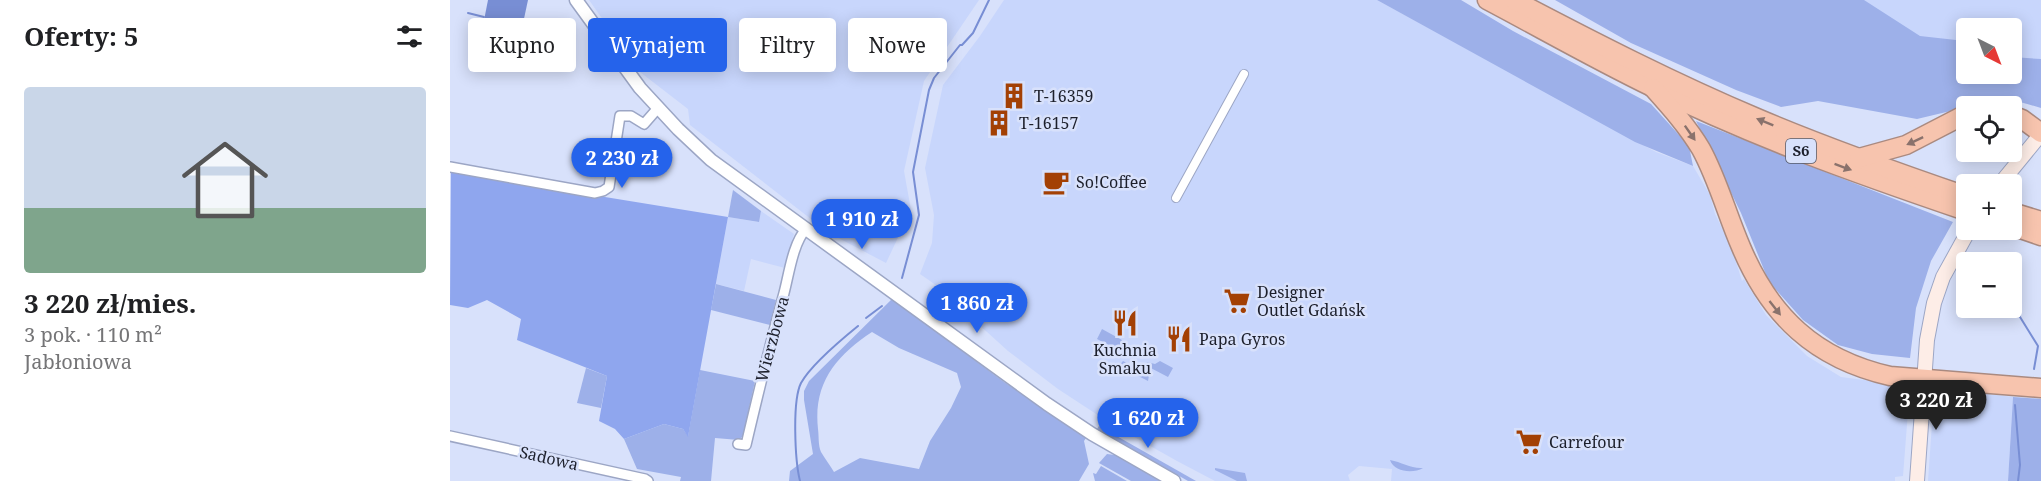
<!DOCTYPE html>
<html lang="pl">
<head>
<meta charset="utf-8">
<style>
	:root { --surface:#fff; --page:#f6f6f6; --text:#202124; --muted:#757577; --line:#e0e0e0; --accent:#2563eb }
	body { margin:0; font-family:"Noto Serif",serif; background:var(--page); color:var(--text); height:100vh; display:flex; flex-direction:column; font-size:22px; white-space:nowrap }
	* { box-sizing:border-box; margin:0 }
	p { font-size:20px; color:var(--muted) }
	.icon { flex:none; width:33px; height:33px; fill:none; stroke:currentColor; stroke-width:2; stroke-linecap:round; stroke-linejoin:round }
	.map { position:relative; flex:1; overflow:hidden }
	.sheet { display:flex; flex-direction:column; background:var(--surface); width:450px }
	.sheet>* { flex:none }
	.hud { position:absolute; left:18px; top:18px; width:570px; height:54px; display:flex; gap:12px }
	.needle { width:39px; rotate:138deg }
	.fabs { position:absolute; left:1506px; top:18px; display:grid; gap:12px }
	.fabs a { display:grid; place-items:center; width:66px; height:66px; border-radius:6px; background:var(--surface); box-shadow:0 3px 15px #0003; font-size:30px }
	.price { position:absolute; translate:-50% -51px; padding:0 14px; border-radius:21px; background:var(--accent); color:#fff; font-size:20px; line-height:39px; filter:drop-shadow(0 2px 3px #0008) }
	.price::after { content:''; position:absolute; left:50%; top:36px; width:18px; height:14px; margin-left:-9px; background:inherit; clip-path:polygon(0 0,100% 0,50% 100%) }
	.price.active { background:#222; color:#fff }
	ul { padding:0; list-style:none }
	li { display:grid; align-content:center; gap:12px; height:318px; padding:0 24px }
	li+li { border-top:2px solid var(--line) }
	li span { display:grid; place-items:center; height:186px; border-radius:6px; color:#555 }
	li>.icon { margin-inline-start:auto }
	span .icon { width:108px; height:108px; fill:#fffc; stroke-width:1 }
	li b { font-size:26px }
	h2 { display:flex; justify-content:space-between; align-items:center; height:72px; padding:0 24px; font-size:26px }
	.tag { padding:0 21px; border-radius:6px; background:var(--surface); box-shadow:0 3px 15px #0003; font-size:21px; line-height:54px }
	.tag.active { background:var(--accent); color:#fff }
	main { display:flex; flex:1; min-height:0 }
	.map>svg:first-child { display:block }
	.built { fill:#c8d6fc; fill-rule:evenodd }
	.green { fill:#9db0e9; fill-rule:evenodd }
	.forest { fill:#8fa6ee }
	.water { fill:#788ed4 }
	.lines { fill:none; stroke-linecap:round; stroke-linejoin:round }
	.stream { stroke:#788ed4; stroke-width:2 }
	.pedestrian-casing { stroke:#9ca6c5; stroke-width:10 }
	.minor-casing { stroke:#9ca6c5; stroke-width:12 }
	.tertiary-casing { stroke:#9ca6c5; stroke-width:15 }
	.secondary-casing { stroke:#9ca6c5; stroke-width:16 }
	.motorway-casing { stroke:#aa8a80; stroke-width:21 }
	.pedestrian { stroke:#fff; stroke-width:8 }
	.minor { stroke:#fff; stroke-width:9 }
	.tertiary { stroke:#fff; stroke-width:12 }
	.secondary { stroke:#fdede7; stroke-width:14 }
	.motorway { stroke:#f7c4ae; stroke-width:18 }
	.oneway { fill:#8a726c }
	.labels { text-anchor:middle; stroke-width:5; stroke-linejoin:round; paint-order:stroke }
	.shield { fill:#d8e1fb; stroke:#545969; stroke-width:1.5 }
	.shield-label { font-size:15px; font-weight:bold; fill:#1c1f2b }
	.poi-label { font-size:16px; fill:#1c1f2b; stroke:#d8e1fb; text-anchor:start }
	.street-label { font-size:16px; fill:#1c1f2b; stroke:#d8e1fb }
</style>
</head>
<body>
<main>
<section class="sheet">
<h2>Oferty: 5<svg class="icon" aria-label="filters" viewBox="0 0 24 24"><path d="M4 7h16M4 17h16"/><circle cx="9" cy="7" r="2"/><circle cx="15" cy="17" r="2"/></svg></h2>
<ul>
<li><span style="background:linear-gradient(#c9d6e8 65%,#7fa58c 0)"><svg class="icon" aria-label="home" viewBox="0 0 24 24"><path d="M3 11l9-7 9 7M6 9v11h12V9"/></svg></span><div><b>3 220 zł/mies.</b><p>3 pok. · 110 m²</p><p>Jabłoniowa</p></div></li>
</ul>
</section>
<div class="map">
<svg width="1591" height="481" viewBox="0 0 1591 481">
	<rect width="100%" height="100%" fill="#d8e1fb"/>
	<g class="built">
		<polygon points="139,0 529,0 474,81 454,171 461,210 436,263 379,233 240,125 238,109 190,72"/>
		<polygon points="554,0 927,0 1206,152 1243,166 1260,195 1265,214 1281,246 1292,281 1294,279 1316,315 1357,356 1391,377 1460,386 1453,476 1445,477 1445,481 941,481 942,469 909,466 898,475 900,481 765,481 727,461 663,425 608,389 558,351 483,283 470,274 482,243 484,215 475,168 493,85 530,36"/>
		<path d="M1143,0H1591V105L1562,102L1446,101ZM1516,28H1562V74H1516Z"/>
		<polygon points="311,211 344,234 335,268 301,259 294,291 266,284 278,217 308,222"/>
		<polygon points="1495,389 1563,397 1558,481 1478,481 1484,395"/>
	</g>
	<g class="green">
		<polygon points="927,0 1011,0 1063,31 1201,104 1239,146 1243,166 1185,142"/>
		<polygon points="1105,0 1414,0 1470,36 1515,41 1516,43 1516,74 1562,74 1562,57 1591,59 1591,108 1550,96 1509,109 1467,119 1368,101 1331,107 1286,90 1181,43"/>
		<polygon points="1246,121 1503,222 1481,261 1466,308 1460,358 1422,354 1388,345 1353,320 1319,282 1291,213"/>
		<polygon points="283,190 311,211 309,222 278,217"/>
		<polygon points="266,284 326,300 320,325 261,310"/>
		<path d="M442,299L554,382L636,438L634,441L639,464L629,481H339L340,471L363,454L354,400V391L359,381ZM422,332L449,348L507,373L511,387L501,408L480,441L469,469L410,458L384,472C380,465 375,459 371,452C368,445 369,436 368,429C363,383 386,356 422,332Z"/>
		<polygon points="652,329 672,340 673,347 678,351 676,354 647,339"/>
		<polygon points="673,361 699,375 698,381 669,366"/>
		<polygon points="710,361 723,368 718,377 695,365 697,362 705,364"/>
		<polygon points="136,368 157,376 151,408 127,403"/>
		<polygon points="250,370 305,381 293,436 289,440 265,438 261,481 230,481 231,477 187,469 174,439 214,424 233,429 238,436"/>
		<polygon points="1563,397 1591,399 1591,481 1558,481"/>
		<polygon points="649,426 746,481 738,481 647,429"/>
		<polygon points="657,454 665,455 710,481 681,481 649,463"/>
		<path d="M940,460C952,462 961,469 973,468C963,474 944,472 940,460Z"/>
		<polygon points="651,466 677,481 645,481 643,473 646,474"/>
		<polygon points="765,468 795,473 797,481 787,481 765,470"/>
	</g>
	<polygon class="forest" points="1,172 278,217 238,437 233,429 214,424 174,439 165,429 149,421 157,376 67,340 71,319 37,300 18,308 0,305"/>
	<polygon class="water" points="38,0 78,0 66,56 58,66 50,67 28,51"/>
	<g class="lines">
		<g class="stream">
			<polyline points="18,13 34,17"/>
			<polyline points="452,278 469,215 463,172 479,90 484,78 510,45 512,45 523,33 539,0"/>
			<polyline points="1562,304 1588,346 1584,369"/>
			<polyline points="416,318 432,306"/>
			<polyline points="1565,405 1570,465 1568,481"/>
			<path d="M350,481C345,461 342,401 351,383C361,365 392,339 408,326"/>
		</g>
		<g class="pedestrian-casing">
			<polyline id="pedestrian" points="726,198 794,74"/>
		</g>
		<g class="minor-casing">
			<g id="minor">
				<polyline points="0,167 145,193 153,191 159,187 170,116 181,116 194,124 208,108"/>
				<polyline points="0,436 195,479 198,481"/>
				<path d="M288,444L296,445C308,394 320,344 334,293C339,274 343,243 356,229"/>
			</g>
		</g>
		<g class="tertiary-casing">
			<polyline id="tertiary" points="126,0 190,88 228,129 261,160 597,404 642,434 724,481"/>
		</g>
		<g class="secondary-casing">
			<g id="secondary">
				<polyline points="1550,184 1591,134"/>
				<polyline points="1467,481 1477,340 1484,303 1493,277 1519,230"/>
			</g>
		</g>
		<g class="motorway-casing">
			<g id="motorway">
				<path d="M1037,0C1092,29 1146,60 1202,87C1303,137 1410,175 1516,211"/>
				<path d="M1064,0C1144,42 1224,83 1307,118C1375,147 1446,172 1516,196"/>
				<path d="M1203,88C1220,107 1238,127 1251,149C1268,180 1277,215 1291,247C1320,316 1365,359 1440,376L1591,388"/>
				<polyline points="1562,115 1572,119 1591,133"/>
				<polyline points="1409,158 1456,145 1516,114"/>
				<polyline points="1562,212 1591,221"/>
				<polyline points="1562,226 1591,236"/>
			</g>
		</g>
		<use href="#pedestrian" class="pedestrian"/>
		<use href="#minor" class="minor"/>
		<use href="#tertiary" class="tertiary"/>
		<use href="#secondary" class="secondary"/>
		<use href="#motorway" class="motorway"/>
	</g>
	<defs><path id="oneway-solid" d="M-6-.8H1V-3.2L6.5 0L1 3.2V.8H-6Z" transform="scale(1.5)"/></defs>
	<g class="oneway">
		<use href="#oneway-solid" transform="translate(1315 122) rotate(-158)"/>
		<use href="#oneway-solid" transform="translate(1240 133) rotate(55)"/>
		<use href="#oneway-solid" transform="translate(1465 141) rotate(155)"/>
		<use href="#oneway-solid" transform="translate(1393 167) rotate(20)"/>
		<use href="#oneway-solid" transform="translate(1325 308) rotate(52)"/>
	</g>
	<defs>
		<g id="building-bare" transform="scale(2.07)"><path d="M-4-6H4V6H1V3H-1V6H-4ZM-2.5-4.3h1.7v1.8h-1.7ZM.8-4.3h1.7v1.8H.8ZM-2.5-1h1.7V.8h-1.7ZM.8-1h1.7V.8H.8Z" fill="#a34004" stroke="#d8e1fb" stroke-width="2.5" paint-order="stroke"/></g>
		<g id="cafe-bare" transform="scale(2.07)"><path d="M-5.5-4.5H6V0H3Q3 3.5 0 3.5H-2.5Q-5.5 3.5-5.5 0ZM3-3.2v2h1.7v-2ZM-6 4.5H4V6H-6Z" fill="#a34004" stroke="#d8e1fb" stroke-width="2.5" paint-order="stroke"/></g>
		<g id="supermarket-bare" transform="scale(2.07)"><path d="M-6-5.5h2.5l.6 2H6L4.5 2H-2.5L-4.4-4H-6ZM-1.5 3.2a1.3 1.3 0 1 0 .1 0ZM3 3.2a1.3 1.3 0 1 0 .1 0Z" fill="#a34004" stroke="#d8e1fb" stroke-width="2.5" paint-order="stroke"/></g>
		<g id="restaurant-bare" transform="scale(2.07)"><path d="M-5-6h1v4h1v-4h1v4h1v-4h1v5L-1.5 .5V6h-2V.5L-5-1ZM5-6V6H3V1.5H1.5Q1.5-4 5-6Z" fill="#a34004" stroke="#d8e1fb" stroke-width="2.5" paint-order="stroke"/></g>
	</defs>
	<g fill-rule="evenodd">
		<use href="#building-bare" x="564" y="96"/>
		<use href="#building-bare" x="549" y="123"/>
		<use href="#cafe-bare" x="606" y="182"/>
		<use href="#supermarket-bare" x="787" y="301"/>
		<use href="#restaurant-bare" x="675" y="323"/>
		<use href="#restaurant-bare" x="729" y="339"/>
		<use href="#supermarket-bare" x="1079" y="442"/>
	</g>
	<g class="labels">
		<rect class="shield" x="1336" y="139" width="30" height="24" rx="4.5"/>
		<g class="shield-label">
			<text x="1351" y="156">S6</text>
		</g>
		<g class="poi-label">
			<text x="584" y="102">T-16359</text>
			<text x="569" y="129">T-16157</text>
			<text x="626" y="188">So!Coffee</text>
			<text x="807" y="298">Designer<tspan x="807" dy="18">Outlet Gdańsk</tspan></text>
			<text x="749" y="345">Papa Gyros</text>
			<text x="675" y="356" text-anchor="middle">Kuchnia<tspan x="675" dy="18">Smaku</tspan></text>
			<text x="1099" y="448">Carrefour</text>
		</g>
		<g class="street-label">
			<text transform="translate(322 339) rotate(-75)" y="6">Wierzbowa</text>
			<text transform="translate(99 458) rotate(13)" y="6">Sadowa</text>
		</g>
	</g>
</svg>
<div class="fabs">
<a><svg class="needle" viewBox="-14 -14 28 28"><path d="M0-13l5 13h-10z" fill="#e53935"/><path d="M0 13l5-13h-10z" fill="#757577"/></svg></a>
<a><svg class="icon" aria-label="locate" viewBox="0 0 24 24"><circle cx="12" cy="12" r="6"/><path d="M12 2v4M12 18v4M2 12h4M18 12h4"/></svg></a>
<a>+</a>
<a>−</a>
</div>
<b class="price" style="left:172px;top:189px">2 230 zł</b>
<b class="price" style="left:412px;top:250px">1 910 zł</b>
<b class="price" style="left:527px;top:334px">1 860 zł</b>
<b class="price active" style="left:1486px;top:431px">3 220 zł</b>
<b class="price" style="left:698px;top:449px">1 620 zł</b>
<div class="hud">
<a class="tag">Kupno</a>
<a class="tag active">Wynajem</a>
<a class="tag">Filtry</a>
<a class="tag">Nowe</a>
</div>
</div>
</main>
</body>
</html>
